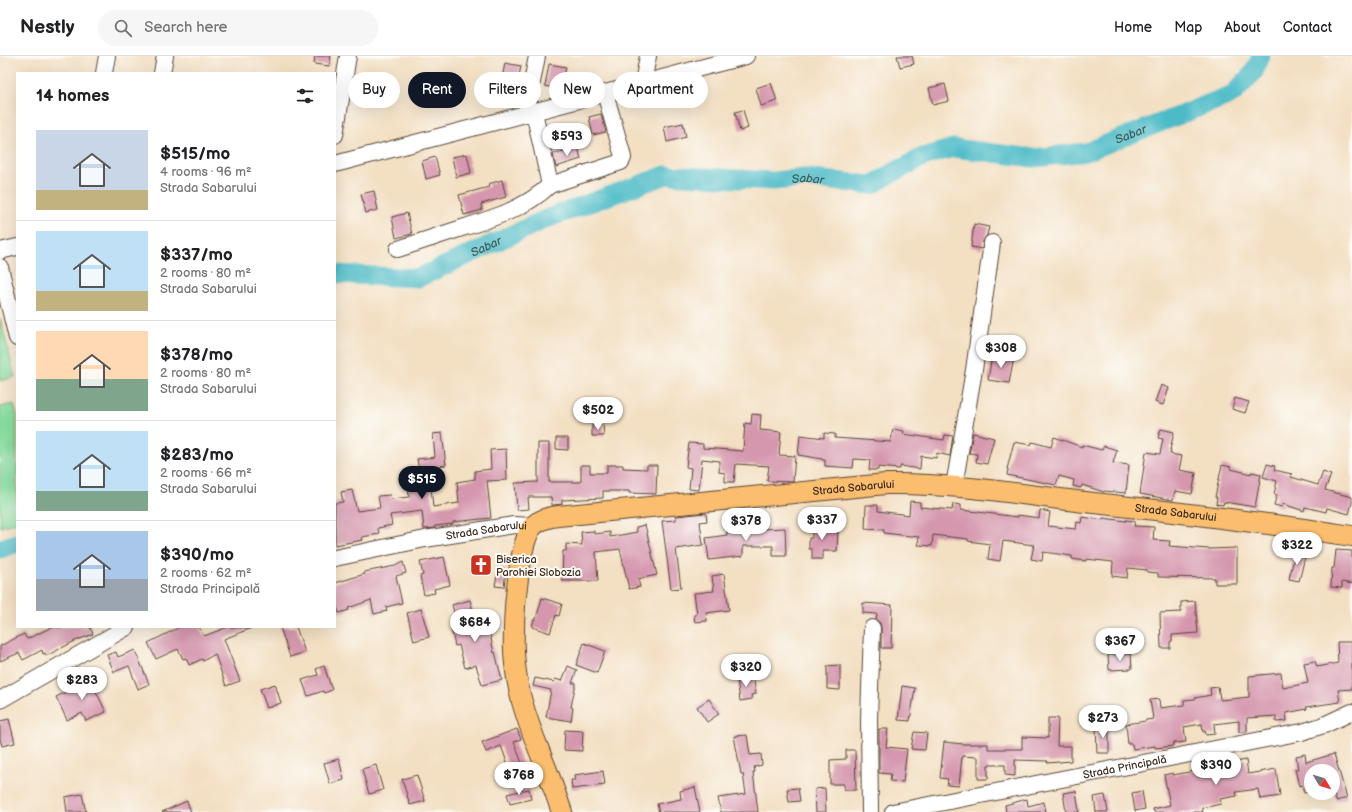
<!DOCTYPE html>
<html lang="en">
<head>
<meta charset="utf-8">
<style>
	:root { --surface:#fff; --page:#f6f6f6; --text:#202124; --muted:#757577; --line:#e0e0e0; --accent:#111827 }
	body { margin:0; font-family:"Balsamiq Sans",sans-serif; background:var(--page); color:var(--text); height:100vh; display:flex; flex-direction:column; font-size:15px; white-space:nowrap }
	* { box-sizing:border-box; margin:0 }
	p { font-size:13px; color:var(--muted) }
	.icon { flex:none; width:22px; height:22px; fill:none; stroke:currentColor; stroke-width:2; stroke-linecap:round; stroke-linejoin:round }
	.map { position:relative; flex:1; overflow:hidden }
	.details { position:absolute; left:16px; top:16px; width:320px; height:556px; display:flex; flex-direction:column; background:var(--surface); border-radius:0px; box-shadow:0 4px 16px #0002 }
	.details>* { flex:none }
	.top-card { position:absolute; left:348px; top:16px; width:380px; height:36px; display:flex; gap:8px }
	.needle { width:26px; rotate:128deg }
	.controls { position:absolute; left:1304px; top:708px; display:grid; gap:8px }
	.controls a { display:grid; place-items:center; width:36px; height:36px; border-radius:50%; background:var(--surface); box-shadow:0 4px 16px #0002; font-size:20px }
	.price { position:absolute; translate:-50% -34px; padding:0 9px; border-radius:14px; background:#fff; color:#222; font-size:13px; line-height:26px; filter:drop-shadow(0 1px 2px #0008) }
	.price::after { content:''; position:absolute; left:50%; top:24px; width:12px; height:9px; margin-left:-6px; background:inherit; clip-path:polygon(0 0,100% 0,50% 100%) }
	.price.current { background:var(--accent); color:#fff }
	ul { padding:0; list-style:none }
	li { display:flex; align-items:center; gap:12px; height:100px; padding:0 20px }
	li+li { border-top:1px solid var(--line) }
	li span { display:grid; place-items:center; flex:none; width:112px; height:80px; border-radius:0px; color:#555 }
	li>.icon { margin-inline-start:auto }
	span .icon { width:48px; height:48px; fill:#fffc; stroke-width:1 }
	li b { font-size:17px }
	h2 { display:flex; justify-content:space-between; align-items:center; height:48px; padding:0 20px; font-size:17px }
	.chip { padding:0 14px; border-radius:18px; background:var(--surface); box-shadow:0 4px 16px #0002; font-size:14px; line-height:36px }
	.chip.current { background:var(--accent); color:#fff }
	header { display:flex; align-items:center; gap:24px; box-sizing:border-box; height:56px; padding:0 20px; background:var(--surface); border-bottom:1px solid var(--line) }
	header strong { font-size:19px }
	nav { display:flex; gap:22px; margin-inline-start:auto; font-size:14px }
	.search { width:280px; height:36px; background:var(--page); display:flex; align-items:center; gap:10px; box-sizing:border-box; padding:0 14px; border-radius:22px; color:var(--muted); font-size:15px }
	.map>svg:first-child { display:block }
	.green { fill:#87dc9f; stroke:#61835e }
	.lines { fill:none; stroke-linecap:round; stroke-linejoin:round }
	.river { stroke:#4ebbc7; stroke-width:19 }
	.building { fill:#d597ae }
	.minor-casing { stroke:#574537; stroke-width:18 }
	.major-casing { stroke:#574537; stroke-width:22 }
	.minor { stroke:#fff; stroke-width:16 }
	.major { stroke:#fbbd6e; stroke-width:20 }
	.labels { text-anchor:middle; stroke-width:4; stroke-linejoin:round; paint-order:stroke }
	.street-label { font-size:11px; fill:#3b2a1e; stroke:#fdfcf7 }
	.poi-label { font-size:11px; fill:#3b2a1e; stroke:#fdfcf7; text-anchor:start }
	.water-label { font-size:12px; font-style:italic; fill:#425d59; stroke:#fdfcf7 }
</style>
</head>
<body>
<header>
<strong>Nestly</strong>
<div class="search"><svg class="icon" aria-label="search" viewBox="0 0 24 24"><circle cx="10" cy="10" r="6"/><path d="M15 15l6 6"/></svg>Search here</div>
<nav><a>Home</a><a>Map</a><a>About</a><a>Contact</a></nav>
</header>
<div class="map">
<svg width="1352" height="756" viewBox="0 0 1352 756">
	<rect width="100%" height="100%" fill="#fdfcf7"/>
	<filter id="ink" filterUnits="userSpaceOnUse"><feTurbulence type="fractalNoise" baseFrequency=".025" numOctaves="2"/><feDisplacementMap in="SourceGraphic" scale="8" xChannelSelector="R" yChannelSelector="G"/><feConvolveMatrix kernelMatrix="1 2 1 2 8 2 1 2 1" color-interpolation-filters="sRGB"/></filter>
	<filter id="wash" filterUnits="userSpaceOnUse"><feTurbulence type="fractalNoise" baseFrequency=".012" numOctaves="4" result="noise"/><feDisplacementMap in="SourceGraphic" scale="16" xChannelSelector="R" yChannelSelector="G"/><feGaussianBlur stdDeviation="0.9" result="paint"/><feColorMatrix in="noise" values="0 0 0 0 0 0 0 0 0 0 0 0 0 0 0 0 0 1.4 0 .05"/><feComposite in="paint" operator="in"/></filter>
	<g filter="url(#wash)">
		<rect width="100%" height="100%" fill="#f3dfc2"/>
		<g class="green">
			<polygon points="0,262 15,321 0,325"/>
			<polygon points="14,348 17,359 17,466 0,471 0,351"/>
		</g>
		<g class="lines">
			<g class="river">
				<path id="s1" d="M335,218L418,222L546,163L666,119L774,125L805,122L872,129L889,119L923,101L953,92L1034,102L1086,96L1233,38L1254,16L1261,0"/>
				<polyline points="0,493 17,487"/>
			</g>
		</g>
		<g id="blocks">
			<g class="building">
				<polygon points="315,0 331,0 329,10 314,8"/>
				<polygon points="897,0 912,0 914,8 900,11"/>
				<polygon points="505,7 521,10 516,36 500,33"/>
				<polygon points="549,8 566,11 561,34 545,30"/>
				<polygon points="364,24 379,26 376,45 361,42"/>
				<polygon points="771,27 777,45 761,50 756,32"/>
				<polygon points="945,28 949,45 933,49 929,32"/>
				<polygon points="743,54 748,72 740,75 735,56"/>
				<polygon points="601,58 606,76 593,79 589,61"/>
				<polygon points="683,67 686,81 667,86 664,71"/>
				<polygon points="578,91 581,103 556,111 553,98"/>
				<polygon points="467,98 471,117 456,121 452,101"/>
				<polygon points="435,101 440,119 426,123 422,105"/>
				<polygon points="502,124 506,141 481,148 482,154 464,159 459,139 489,131 488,128"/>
				<polygon points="374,135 378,154 366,157 361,138"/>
				<polygon points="407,157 412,178 396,182 392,161"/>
				<polygon points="974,168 989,171 987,179 983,185 982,193 971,191"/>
				<polygon points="992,299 1014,302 1009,327 988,324"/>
				<polygon points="1161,329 1169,332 1163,349 1155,346"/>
				<polygon points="1235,342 1249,346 1245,357 1232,353"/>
				<polygon points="752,358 761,359 760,374 781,376 779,399 795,400 793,426 767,425 769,410 736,408 734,426 725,426 725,417 719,416 720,405 702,403 699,434 689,433 691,412 686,411 689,387 703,388 703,392 743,395 745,367 751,368"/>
				<polygon points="592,369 603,369 604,380 592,380"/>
				<polygon points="893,373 904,375 903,378 944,384 945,379 953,380 950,400 937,397 936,402 921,400 920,413 900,410 900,413 878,411 878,414 869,414 870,404 854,403 853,412 825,410 825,404 822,404 822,403 798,399 800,379 824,382 824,377 835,378 835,382 891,386"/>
				<polygon points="1161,373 1174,376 1170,394 1171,394 1170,398 1182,400 1179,414 1196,417 1192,438 1175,435 1173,444 1140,438 1146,396 1160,398 1163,383 1158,382"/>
				<polygon points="442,377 446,409 429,411 433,451 459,447 457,426 475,423 475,415 491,413 490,394 506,393 507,424 487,425 491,462 453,466 453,468 435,470 435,472 424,473 422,455 390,459 392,469 378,472 379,478 362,481 363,484 335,489 335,447 343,446 341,436 352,434 357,455 380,452 378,440 390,439 391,443 409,441 407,416 419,415 417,403 435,401 433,378"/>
				<polygon points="973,377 994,382 987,408 976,406 977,398 969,397"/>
				<polygon points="1054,381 1082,391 1082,389 1102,394 1104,390 1117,394 1113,407 1129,409 1126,437 1104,435 1104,436 1082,429 1081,432 1073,430 1074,424 1059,420 1056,429 1007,419 1008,413 1007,413 1014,386 1031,389 1032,386 1051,391"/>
				<polygon points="556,382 568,382 568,394 556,393"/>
				<polygon points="538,387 549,387 549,426 581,426 581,409 590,409 590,417 607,417 607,409 623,409 623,412 647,413 647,409 657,409 656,438 629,437 629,435 603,435 603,442 562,444 562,448 553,449 552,449 551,441 528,441 529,453 517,454 515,427 538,426"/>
				<polygon points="1267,408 1275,410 1274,414 1292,418 1291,421 1318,429 1323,416 1331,419 1325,434 1352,441 1352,447 1349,458 1327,452 1326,456 1305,451 1304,455 1283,448 1282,451 1274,449 1277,439 1274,438 1277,425 1263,421"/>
				<polygon points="1222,409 1231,411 1231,413 1251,418 1251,416 1261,418 1255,451 1224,446 1223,449 1216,448 1217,441 1215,441"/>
				<polygon points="910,445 920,446 920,451 952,454 953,448 961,449 961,454 1018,461 1018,459 1039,462 1040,454 1050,456 1048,470 1076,473 1077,466 1081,467 1082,461 1103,464 1103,462 1126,465 1126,464 1135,465 1134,470 1154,471 1153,484 1170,485 1169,490 1209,493 1237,492 1237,528 1215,528 1215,522 1158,521 1158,517 1147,516 1147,514 1128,512 1127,522 1112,520 1113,506 1086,503 1086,505 1072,503 1072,500 1043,496 1042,505 1031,503 1034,489 1003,485 1000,505 988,503 990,488 968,485 968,483 933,479 932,490 918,489 919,481 884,477 884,474 865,473 866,449 878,449 878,455 909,459"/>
				<polygon points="706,457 707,465 700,466 703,489 676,493 681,532 671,533 662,465 676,464 676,460"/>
				<polygon points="812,467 823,467 823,474 838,474 837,495 823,495 823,503 812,503 812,493 809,493 809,482 812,482"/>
				<polygon points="645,469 657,519 638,523 640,531 629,533 620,493 596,496 598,525 562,525 563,495 566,495 566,488 582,489 581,476 594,475 594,478 610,476 610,481 637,476 636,471"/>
				<polygon points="750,470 764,470 764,473 785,472 786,500 773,500 773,490 743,490 743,500 709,504 706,482 727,479 727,472 750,472"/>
				<polygon points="1296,494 1306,497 1299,525 1289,523"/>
				<polygon points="1336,494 1352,495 1352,528 1342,526 1342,532 1331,531 1332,512 1334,512"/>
				<polygon points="444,501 450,529 434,533 435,537 424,539 420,520 423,519 420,506"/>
				<polygon points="403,506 406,517 396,520 402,547 386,551 387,555 374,558 371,544 348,552 349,554 339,557 335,545 335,527 365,518 364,516 395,510"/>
				<polygon points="498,513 506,514 504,531 495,530"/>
				<polygon points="724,518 729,554 706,557 707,565 695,566 694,559 697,558 694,537 714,535 712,520"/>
				<polygon points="542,542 562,548 559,560 556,559 550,577 532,571 534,563 536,563"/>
				<polygon points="470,544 476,566 487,563 494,597 495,596 502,624 482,629 476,609 465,612 459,589 455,590 451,572 458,570 452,549"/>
				<polygon points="1195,545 1198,577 1172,579 1172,585 1170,586 1170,592 1161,592 1160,557 1181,556 1181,546"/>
				<polygon points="863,547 892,549 891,592 881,592 881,572 880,567 876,564 877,558 863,557"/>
				<polygon points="421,553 429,581 414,585 407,557"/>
				<polygon points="52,571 90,571 93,578 75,585 46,600 45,597 43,598 42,594 23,604 19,597 0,605 0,590 24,578 27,583"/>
				<polygon points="180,571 199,571 204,580 228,571 254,571 224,583 240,625 226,630 215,598 203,605 202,603 189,609 186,602 183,603 178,593 156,603 148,587"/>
				<polygon points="280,571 296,571 305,596 290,601"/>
				<polygon points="1337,586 1352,586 1352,633 1338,634 1340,646 1306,651 1307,653 1286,657 1287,665 1276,666 1276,660 1247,662 1247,676 1239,676 1239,665 1214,668 1215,678 1206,679 1205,675 1203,676 1202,668 1184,671 1186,686 1173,687 1173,690 1155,692 1155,690 1133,693 1132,688 1128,688 1126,668 1146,665 1146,664 1153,663 1150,644 1159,643 1160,652 1184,649 1184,644 1195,643 1195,642 1211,639 1210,632 1218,631 1220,643 1221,644 1249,641 1249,620 1281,617 1283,632 1308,627 1304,607 1315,605 1317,611 1338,607"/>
				<polygon points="584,587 605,595 597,617 576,609"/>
				<polygon points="135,594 149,628 138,633 129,610 114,616 107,599 116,596 118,601"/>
				<polygon points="1131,598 1132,613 1109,614 1108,599"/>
				<polygon points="840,609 840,634 827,633 827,610"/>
				<polygon points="324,610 332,634 324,637 323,635 308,640 302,624 318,619 316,613"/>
				<polygon points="568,610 577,614 572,627 576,627 571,651 573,652 571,665 546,661 551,634 533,630 535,622 554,626 555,623 562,625"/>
				<polygon points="88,619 106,656 86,665 82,657 67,664 56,641 76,631 74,627"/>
				<polygon points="753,619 756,638 751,639 752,643 740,645 737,622"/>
				<polygon points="275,628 281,647 267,652 260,633"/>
				<polygon points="902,630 915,632 910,665 898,664"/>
				<polygon points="709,643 719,658 707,666 697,651"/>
				<polygon points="1048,662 1058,662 1057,690 1071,690 1071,705 1047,707 1048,705 1015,704 1015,720 1005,719 1005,709 988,709 988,723 978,723 978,701 962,700 959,730 947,729 948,723 940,722 944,686 963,688 988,688 988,693 1022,693 1022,681 1048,682"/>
				<polygon points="9,663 15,687 2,690 0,683 0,665"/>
				<polygon points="1096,669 1109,669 1109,697 1097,697"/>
				<polygon points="517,673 521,683 514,686 523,710 510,714 501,690 486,696 482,686"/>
				<polygon points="879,673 888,673 886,691 907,693 903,726 890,725 891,718 879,717"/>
				<polygon points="565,674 583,675 582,695 564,694"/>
				<polygon points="914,676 927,677 925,694 911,693"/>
				<polygon points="747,679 750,699 761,698 762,709 754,711 755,716 753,716 758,756 721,756 718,742 746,738 743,718 741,718 734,680"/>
				<polygon points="846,694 855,694 856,734 844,734 844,728 830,728 830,704 846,703"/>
				<polygon points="1305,698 1306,706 1334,698 1347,742 1336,745 1333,733 1333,715 1308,715 1311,735 1304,737 1302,729 1299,730 1295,713 1298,713 1296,700"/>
				<polygon points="339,703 344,724 330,728 324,707"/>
				<polygon points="1231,704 1231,707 1246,704 1248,718 1276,713 1280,740 1260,743 1258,733 1236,736 1237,740 1220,743 1221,748 1202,752 1203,756 1154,756 1153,753 1170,749 1164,719 1173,717 1173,719 1205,713 1205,711 1219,709 1219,706"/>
				<polygon points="376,709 383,734 369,738 362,713"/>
				<polygon points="603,715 605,729 572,733 571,724 575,724 574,719"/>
				<polygon points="417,719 425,745 410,749 402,723"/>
				<polygon points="695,731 700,756 659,756 657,748 681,743 680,735"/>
				<polygon points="798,732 800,745 789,746 787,733"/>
				<polygon points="825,732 826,756 816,756 815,733"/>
				<polygon points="529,733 531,743 510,748 507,738"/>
				<polygon points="1076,735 1079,756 1066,756 1063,737"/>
				<polygon points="1142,735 1145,753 1135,755 1132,737"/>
				<polygon points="82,738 86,756 67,756 65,741"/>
				<polygon points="1105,739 1108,756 1096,756 1094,741"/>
				<polygon points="1027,743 1028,750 1044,746 1046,756 1006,756 1005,749"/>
				<polygon points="187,745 191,756 162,756"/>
			</g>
		</g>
	</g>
	<g filter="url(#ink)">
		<use href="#blocks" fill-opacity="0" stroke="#574537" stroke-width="1"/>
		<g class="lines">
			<g class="minor-casing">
				<g id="minor">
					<polyline points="104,17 107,0"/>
					<polyline points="162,17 165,0"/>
					<polyline points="643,27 648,0"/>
					<polyline points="534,56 550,129"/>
					<polyline points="526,58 537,0"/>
					<polyline points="335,79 348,0"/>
					<polyline points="335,108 746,0"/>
					<path d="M398,193C419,186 441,179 462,172C494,162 526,152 550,129L621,106L623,102L622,97L605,37"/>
					<polyline points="0,195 17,191"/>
					<polyline points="0,211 17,282"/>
					<polyline points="954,430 974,314 992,187"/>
					<path id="s2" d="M335,502L425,483L514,469L533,470"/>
					<polyline points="0,644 127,571"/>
					<polyline points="870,756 869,663 872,572"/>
					<path id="s3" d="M893,756L1302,676L1324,669L1352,656"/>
				</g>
			</g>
			<g class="major-casing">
				<g id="major">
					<path id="s4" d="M562,756C556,740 551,723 544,707C535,683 524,659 519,633C515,614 513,595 514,576C514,554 519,485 533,470C540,463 549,461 558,460L886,428C950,427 1013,437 1076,445C1168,455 1260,466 1352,480"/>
				</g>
			</g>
			<use href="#minor" class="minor"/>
			<use href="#major" class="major"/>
		</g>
	</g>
	<defs>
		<g id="church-square" transform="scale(1.15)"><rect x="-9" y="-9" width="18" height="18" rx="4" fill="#c8321e" stroke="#fdfcf7"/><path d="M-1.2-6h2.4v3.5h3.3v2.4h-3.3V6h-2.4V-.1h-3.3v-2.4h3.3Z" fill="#fff"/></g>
	</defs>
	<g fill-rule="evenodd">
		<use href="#church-square" x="481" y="509"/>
	</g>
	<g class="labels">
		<g class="street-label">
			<text dy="4" stroke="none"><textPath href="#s4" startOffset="621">Strada Sabarului</textPath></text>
			<text dy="4" stroke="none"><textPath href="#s4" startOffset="945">Strada Sabarului</textPath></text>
			<text dy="4" stroke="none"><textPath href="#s2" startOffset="154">Strada Sabarului</textPath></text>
			<text dy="4" stroke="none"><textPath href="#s3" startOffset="236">Strada Principală</textPath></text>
		</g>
		<g class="poi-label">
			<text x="496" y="507">Biserica<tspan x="496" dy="13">Parohiei Slobozia</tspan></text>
		</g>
		<g class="water-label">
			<text dy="4" stroke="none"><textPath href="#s1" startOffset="830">Sabar</textPath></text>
			<text dy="4" stroke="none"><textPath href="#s1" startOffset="494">Sabar</textPath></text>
			<text dy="4" stroke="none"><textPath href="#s1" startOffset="158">Sabar</textPath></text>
		</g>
	</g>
</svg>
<div class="controls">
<a><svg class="needle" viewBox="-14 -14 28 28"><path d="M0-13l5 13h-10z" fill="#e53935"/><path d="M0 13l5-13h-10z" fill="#757577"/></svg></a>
</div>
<b class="price" style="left:567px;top:101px">$593</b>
<b class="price" style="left:1001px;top:313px">$308</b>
<b class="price" style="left:598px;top:375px">$502</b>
<b class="price current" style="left:422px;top:444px">$515</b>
<b class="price" style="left:822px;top:485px">$337</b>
<b class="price" style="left:746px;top:486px">$378</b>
<b class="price" style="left:1297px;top:510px">$322</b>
<b class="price" style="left:475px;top:587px">$684</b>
<b class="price" style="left:1120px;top:606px">$367</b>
<b class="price" style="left:746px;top:632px">$320</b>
<b class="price" style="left:82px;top:645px">$283</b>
<b class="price" style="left:1103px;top:683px">$273</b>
<b class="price" style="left:1216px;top:730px">$390</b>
<b class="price" style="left:519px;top:740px">$768</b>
<div class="top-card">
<a class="chip">Buy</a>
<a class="chip current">Rent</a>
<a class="chip">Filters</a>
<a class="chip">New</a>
<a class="chip">Apartment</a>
</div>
<section class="details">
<h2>14 homes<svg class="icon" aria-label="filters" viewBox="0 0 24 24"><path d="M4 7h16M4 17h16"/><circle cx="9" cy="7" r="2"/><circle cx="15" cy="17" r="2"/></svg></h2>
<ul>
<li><span style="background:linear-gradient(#c9d6e8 75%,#c2b280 0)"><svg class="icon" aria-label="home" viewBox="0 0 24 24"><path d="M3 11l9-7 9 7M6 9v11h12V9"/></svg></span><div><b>$515/mo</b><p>4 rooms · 96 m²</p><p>Strada Sabarului</p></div></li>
<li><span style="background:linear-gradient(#bfe0f5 75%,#c2b280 0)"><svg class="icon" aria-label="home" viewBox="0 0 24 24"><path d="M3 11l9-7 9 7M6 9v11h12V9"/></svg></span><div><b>$337/mo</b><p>2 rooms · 80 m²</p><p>Strada Sabarului</p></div></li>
<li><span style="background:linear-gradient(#ffd9b3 60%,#7fa58c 0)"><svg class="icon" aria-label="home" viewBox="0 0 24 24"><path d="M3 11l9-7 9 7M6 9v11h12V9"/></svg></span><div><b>$378/mo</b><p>2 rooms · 80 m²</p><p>Strada Sabarului</p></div></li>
<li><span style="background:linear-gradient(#bfe0f5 75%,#7fa58c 0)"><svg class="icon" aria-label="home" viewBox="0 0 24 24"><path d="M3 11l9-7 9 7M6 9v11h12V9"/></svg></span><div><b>$283/mo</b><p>2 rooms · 66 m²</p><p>Strada Sabarului</p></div></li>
<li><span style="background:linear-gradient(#a9c7e8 60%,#9aa5b1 0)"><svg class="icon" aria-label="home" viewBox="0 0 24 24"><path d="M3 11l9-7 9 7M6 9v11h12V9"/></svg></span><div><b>$390/mo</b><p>2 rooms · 62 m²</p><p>Strada Principală</p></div></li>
</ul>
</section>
</div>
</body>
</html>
